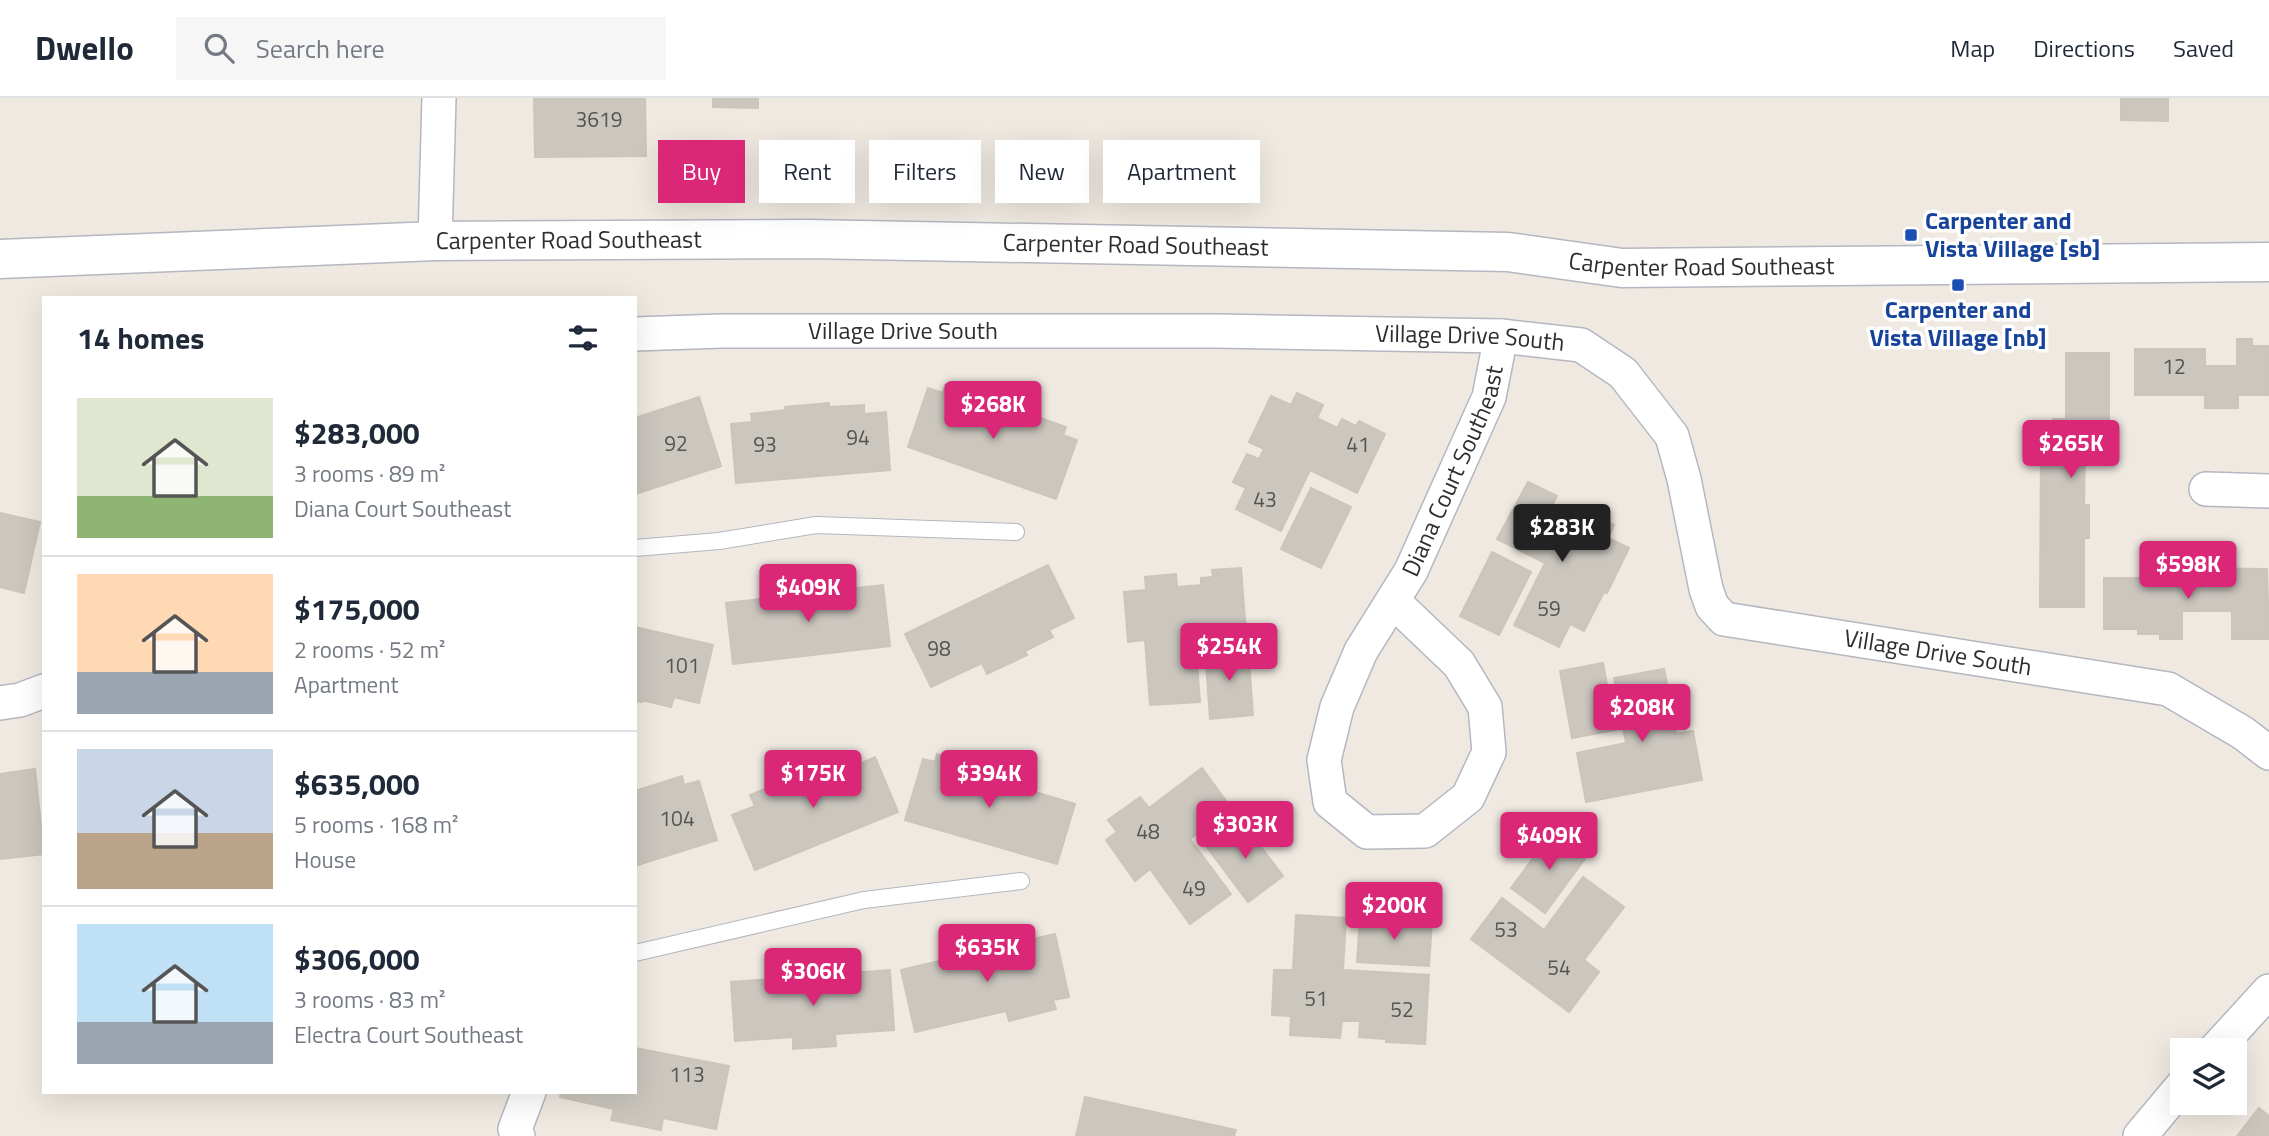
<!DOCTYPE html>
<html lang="en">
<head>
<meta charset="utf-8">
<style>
	:root { --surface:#fff; --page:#f6f6f7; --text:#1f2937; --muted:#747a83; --line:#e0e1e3; --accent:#db2777 }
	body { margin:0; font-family:"Titillium Web",sans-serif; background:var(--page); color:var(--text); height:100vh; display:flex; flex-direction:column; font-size:26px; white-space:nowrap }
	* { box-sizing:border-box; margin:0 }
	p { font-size:23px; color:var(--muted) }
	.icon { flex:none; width:38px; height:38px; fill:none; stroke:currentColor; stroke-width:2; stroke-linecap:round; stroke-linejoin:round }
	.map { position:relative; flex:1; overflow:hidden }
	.drawer { position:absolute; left:42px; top:198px; width:595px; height:798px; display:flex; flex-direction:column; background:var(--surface); border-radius:0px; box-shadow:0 7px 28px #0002 }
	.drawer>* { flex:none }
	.top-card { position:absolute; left:658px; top:42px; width:665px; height:63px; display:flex; gap:14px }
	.controls { position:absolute; left:2170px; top:940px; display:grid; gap:14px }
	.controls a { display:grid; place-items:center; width:77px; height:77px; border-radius:0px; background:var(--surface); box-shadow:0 7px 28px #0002; font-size:35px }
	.price { position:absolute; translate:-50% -60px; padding:0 16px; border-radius:7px; background:var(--accent); color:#fff; font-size:23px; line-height:46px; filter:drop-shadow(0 2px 4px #0008) }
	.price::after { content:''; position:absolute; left:50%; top:42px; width:21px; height:16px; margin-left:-10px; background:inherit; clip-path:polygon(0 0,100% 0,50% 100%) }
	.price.current { background:#222; color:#fff }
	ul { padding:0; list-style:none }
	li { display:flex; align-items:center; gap:21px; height:175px; padding:0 35px }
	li+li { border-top:2px solid var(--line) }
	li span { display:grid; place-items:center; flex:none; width:196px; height:140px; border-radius:0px; color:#555 }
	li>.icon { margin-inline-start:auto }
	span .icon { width:84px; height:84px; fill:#fffc; stroke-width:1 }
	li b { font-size:30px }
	h2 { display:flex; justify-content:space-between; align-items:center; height:84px; padding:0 35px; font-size:30px }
	.chip { padding:0 24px; border-radius:0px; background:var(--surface); box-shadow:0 7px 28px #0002; font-size:24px; line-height:63px }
	.chip.current { background:var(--accent); color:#fff }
	header { display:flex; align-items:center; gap:42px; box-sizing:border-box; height:98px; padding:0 35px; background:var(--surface); border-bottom:2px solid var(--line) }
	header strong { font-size:33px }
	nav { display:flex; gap:38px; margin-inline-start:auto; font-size:24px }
	.search { width:490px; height:63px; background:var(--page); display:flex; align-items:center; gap:18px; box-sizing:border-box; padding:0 24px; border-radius:0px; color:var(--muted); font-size:26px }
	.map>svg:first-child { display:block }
	.building { fill:#cbc7bf; stroke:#cbc5ba; stroke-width:2 }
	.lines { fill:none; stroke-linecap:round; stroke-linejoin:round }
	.service-casing { stroke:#b4b7c1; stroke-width:18 }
	.minor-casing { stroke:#b4b7c1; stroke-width:36 }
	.tertiary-casing { stroke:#b4b7c1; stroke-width:41 }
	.service { stroke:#fff; stroke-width:16 }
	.minor { stroke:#fff; stroke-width:33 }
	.tertiary { stroke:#fff; stroke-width:38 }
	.transit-dot { fill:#1a4fb4; stroke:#fff; stroke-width:2.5 }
	.labels { text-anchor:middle; stroke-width:7; stroke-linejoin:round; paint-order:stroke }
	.number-label { font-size:21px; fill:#555452 }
	.transit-label { font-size:24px; font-weight:bold; fill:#164399; stroke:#fff; text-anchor:start }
	.street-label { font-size:24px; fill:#2e2e2e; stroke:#fff }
</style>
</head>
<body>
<header>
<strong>Dwello</strong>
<div class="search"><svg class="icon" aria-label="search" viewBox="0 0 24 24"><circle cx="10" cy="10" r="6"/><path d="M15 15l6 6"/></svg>Search here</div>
<nav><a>Map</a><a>Directions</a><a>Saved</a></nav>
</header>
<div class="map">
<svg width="2269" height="1038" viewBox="0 0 2269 1038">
	<rect width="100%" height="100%" fill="#efe9e1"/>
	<g class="building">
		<polygon points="534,0 645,0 646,58 535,59"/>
		<polygon points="713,0 758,0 758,10 713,9"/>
		<polygon points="2121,0 2168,0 2168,23 2121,22"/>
		<rect x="1961" y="208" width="14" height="8"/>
		<polygon points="2237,241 2252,241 2252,248 2268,248 2269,297 2238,297 2238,310 2205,310 2205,297 2135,297 2135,251 2205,251 2205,268 2237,268"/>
		<polygon points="2066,255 2109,255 2109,326 2106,326 2106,349 2085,349 2084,407 2089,407 2089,440 2084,440 2084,509 2040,509 2041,343 2053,342 2053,321 2066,321"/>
		<polygon points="945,287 992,303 990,311 1015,320 1018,312 1066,329 1063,337 1077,342 1056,401 908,349 928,290 943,295"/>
		<polygon points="1297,295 1323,307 1317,320 1337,330 1342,321 1356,328 1359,323 1385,336 1357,395 1310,372 1281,433 1236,411 1246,390 1233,384 1247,356 1259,361 1264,351 1249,344 1271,298 1291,307"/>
		<polygon points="699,299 721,368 635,396 635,330 638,330 635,320"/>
		<polygon points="829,305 829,309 864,307 864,316 886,314 890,372 736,385 731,326 752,324 751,316 786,312 785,309"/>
		<polygon points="1528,384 1557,398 1550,411 1581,427 1587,414 1614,427 1608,440 1629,450 1607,495 1604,494 1584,533 1570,526 1559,549 1514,527 1545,465 1497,441"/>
		<polygon points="1311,390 1351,409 1321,470 1281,451"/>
		<polygon points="0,415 40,424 24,495 0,489"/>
		<polygon points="1492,454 1531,474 1499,537 1460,518"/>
		<polygon points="1048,467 1074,520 1049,532 1053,539 1025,553 1027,557 987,576 982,565 931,589 905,536"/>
		<polygon points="1241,470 1246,534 1195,538 1200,604 1150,607 1145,542 1128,544 1124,494 1146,492 1145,479 1176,476 1177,489 1201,487 1201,480 1213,479 1212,472"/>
		<polygon points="2177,470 2267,471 2269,541 2232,541 2232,513 2182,513 2182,541 2160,541 2160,536 2138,536 2138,531 2104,531 2104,480 2144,480 2144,472 2177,472"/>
		<polygon points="883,487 890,548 733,566 726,505"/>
		<polygon points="635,529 713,547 699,605 674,599 671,609 642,602 642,604 635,603"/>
		<polygon points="1248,549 1253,617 1210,621 1205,553"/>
		<polygon points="1603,565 1615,632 1572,640 1560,573"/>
		<polygon points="1664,571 1669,595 1676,594 1680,612 1672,614 1676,636 1693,633 1702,682 1586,704 1577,655 1626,645 1614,580"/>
		<polygon points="937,656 980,669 978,677 1075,706 1057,766 905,722 923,661 935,664"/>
		<polygon points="848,657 853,669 875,659 898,714 755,772 732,717 755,708 750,697"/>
		<polygon points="1202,670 1232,711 1190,741 1231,796 1190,826 1150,771 1135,783 1106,742 1117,734 1108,722 1140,699 1149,710"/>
		<polygon points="35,671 44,756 0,761 0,676"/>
		<polygon points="682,678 684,687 699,683 717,742 635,768 635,693"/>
		<polygon points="1241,723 1283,778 1248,804 1206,748"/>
		<polygon points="1553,733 1587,758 1545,815 1511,790"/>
		<polygon points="1583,779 1624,809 1584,862 1599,874 1569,914 1471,841 1502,800 1544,832"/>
		<polygon points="1296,817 1346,820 1343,872 1429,877 1425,946 1386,944 1386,941 1359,939 1360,923 1342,923 1340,940 1290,937 1291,918 1272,917 1274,872 1293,872"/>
		<polygon points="1360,820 1432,824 1429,868 1357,864"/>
		<polygon points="1055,836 1069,899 1053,902 1056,911 1009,923 1006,913 915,934 901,872"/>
		<polygon points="890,872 894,932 835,936 836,948 793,951 793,939 735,943 731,884"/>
		<polygon points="635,950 729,968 716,1031 663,1020 661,1032 611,1022 614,1011 560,999 561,994 635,994"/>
		<polygon points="1085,999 1236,1032 1234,1038 1076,1038"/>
		<polygon points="2259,1010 2269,1018 2269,1038 2237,1038"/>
	</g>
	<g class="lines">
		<g class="service-casing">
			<g id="service">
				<polyline points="635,450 719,443 816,427 1016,434"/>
				<polyline points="635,855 864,802 1021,783"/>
			</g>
		</g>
		<g class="minor-casing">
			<g id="minor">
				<polyline points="435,143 439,0"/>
				<path id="s1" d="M635,236L722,233H1215L1501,238L1581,247L1623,275L1672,338L1684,381L1706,491L1712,508L1724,521L2168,591L2243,635L2269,655"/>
				<polyline points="2206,391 2269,393"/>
				<path id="s2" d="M1393,503L1459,566L1485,609L1489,654L1468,699L1425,733L1367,734L1330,704L1324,662L1337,609L1361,553L1411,473L1489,299L1501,238"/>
				<polyline points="0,605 20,602 44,593"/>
				<polyline points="2215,952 2269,893"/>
				<polyline points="518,1038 515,1031 529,994"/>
				<polyline points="2140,1038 2182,988"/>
			</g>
		</g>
		<g class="tertiary-casing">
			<g id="tertiary">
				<path id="s3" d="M0,161L435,143L808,141L1508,154L1622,170L2269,164"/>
			</g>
		</g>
		<use href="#service" class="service"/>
		<use href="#minor" class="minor"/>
		<use href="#tertiary" class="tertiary"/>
	</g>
	<g class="transit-dot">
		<rect x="1904" y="130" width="14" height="14" rx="3.5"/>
		<rect x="1951" y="180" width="14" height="14" rx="3.5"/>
	</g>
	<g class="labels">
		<g class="number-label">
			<text x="599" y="29">3619</text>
			<text x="2174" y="276">12</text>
			<text x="858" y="347">94</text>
			<text x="676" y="353">92</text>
			<text x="765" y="354">93</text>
			<text x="1358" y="354">41</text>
			<text x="1265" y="409">43</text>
			<text x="1549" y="518">59</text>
			<text x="939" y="558">98</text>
			<text x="682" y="575">101</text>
			<text x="677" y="728">104</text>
			<text x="1148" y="741">48</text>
			<text x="1194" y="798">49</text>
			<text x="1506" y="839">53</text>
			<text x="1559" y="877">54</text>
			<text x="1316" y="908">51</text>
			<text x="1402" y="919">52</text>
			<text x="687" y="984">113</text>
		</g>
		<g class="transit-label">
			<text x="1925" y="131">Carpenter and<tspan x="1925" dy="28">Vista Village [sb]</tspan></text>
			<text x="1958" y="220" text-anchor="middle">Carpenter and<tspan x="1958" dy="28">Vista Village [nb]</tspan></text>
		</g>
		<g class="street-label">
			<text dy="8" stroke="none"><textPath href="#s3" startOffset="569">Carpenter Road Southeast</textPath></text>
			<text dy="8" stroke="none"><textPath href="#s3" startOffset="1136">Carpenter Road Southeast</textPath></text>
			<text dy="8" stroke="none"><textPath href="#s3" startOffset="1703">Carpenter Road Southeast</textPath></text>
			<text dy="8" stroke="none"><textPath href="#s1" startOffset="268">Village Drive South</textPath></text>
			<text dy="8" stroke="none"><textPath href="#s1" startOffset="835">Village Drive South</textPath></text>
			<text dy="8" stroke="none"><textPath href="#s2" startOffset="758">Diana Court Southeast</textPath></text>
			<text dy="8" stroke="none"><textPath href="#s1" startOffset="1486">Village Drive South</textPath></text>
		</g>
	</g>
</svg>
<div class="controls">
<a><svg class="icon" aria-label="layers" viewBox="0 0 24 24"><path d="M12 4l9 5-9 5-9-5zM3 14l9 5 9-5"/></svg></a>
</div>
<b class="price" style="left:993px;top:343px">$268K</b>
<b class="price" style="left:2071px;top:382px">$265K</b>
<b class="price current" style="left:1562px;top:466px">$283K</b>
<b class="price" style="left:2188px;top:503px">$598K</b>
<b class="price" style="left:808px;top:526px">$409K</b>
<b class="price" style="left:1229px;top:585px">$254K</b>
<b class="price" style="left:1642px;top:646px">$208K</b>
<b class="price" style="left:813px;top:712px">$175K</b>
<b class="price" style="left:989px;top:712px">$394K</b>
<b class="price" style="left:1245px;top:763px">$303K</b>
<b class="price" style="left:1549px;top:774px">$409K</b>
<b class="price" style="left:1394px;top:844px">$200K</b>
<b class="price" style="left:987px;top:886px">$635K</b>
<b class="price" style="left:813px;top:910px">$306K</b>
<div class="top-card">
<a class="chip current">Buy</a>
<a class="chip">Rent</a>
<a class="chip">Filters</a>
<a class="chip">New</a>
<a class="chip">Apartment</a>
</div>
<section class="drawer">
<h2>14 homes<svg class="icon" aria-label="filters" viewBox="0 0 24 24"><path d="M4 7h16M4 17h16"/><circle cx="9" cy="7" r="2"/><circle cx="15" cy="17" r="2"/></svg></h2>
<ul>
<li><span style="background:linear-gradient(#dfe7d0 70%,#8fb573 0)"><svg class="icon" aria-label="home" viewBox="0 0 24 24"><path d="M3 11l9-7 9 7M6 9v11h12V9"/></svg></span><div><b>$283,000</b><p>3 rooms · 89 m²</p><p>Diana Court Southeast</p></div></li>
<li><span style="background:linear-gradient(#ffd9b3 70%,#9aa5b1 0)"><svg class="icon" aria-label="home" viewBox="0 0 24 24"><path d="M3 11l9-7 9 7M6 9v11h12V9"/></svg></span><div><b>$175,000</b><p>2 rooms · 52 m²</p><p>Apartment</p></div></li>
<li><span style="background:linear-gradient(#c9d6e8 60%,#b9a48a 0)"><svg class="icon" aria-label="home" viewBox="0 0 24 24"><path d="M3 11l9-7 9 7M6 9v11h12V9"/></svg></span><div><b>$635,000</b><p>5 rooms · 168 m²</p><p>House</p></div></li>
<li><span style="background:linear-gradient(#bfe0f5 70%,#9aa5b1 0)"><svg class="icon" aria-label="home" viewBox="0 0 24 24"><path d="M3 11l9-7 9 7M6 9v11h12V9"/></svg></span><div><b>$306,000</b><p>3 rooms · 83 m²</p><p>Electra Court Southeast</p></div></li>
</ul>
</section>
</div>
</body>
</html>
